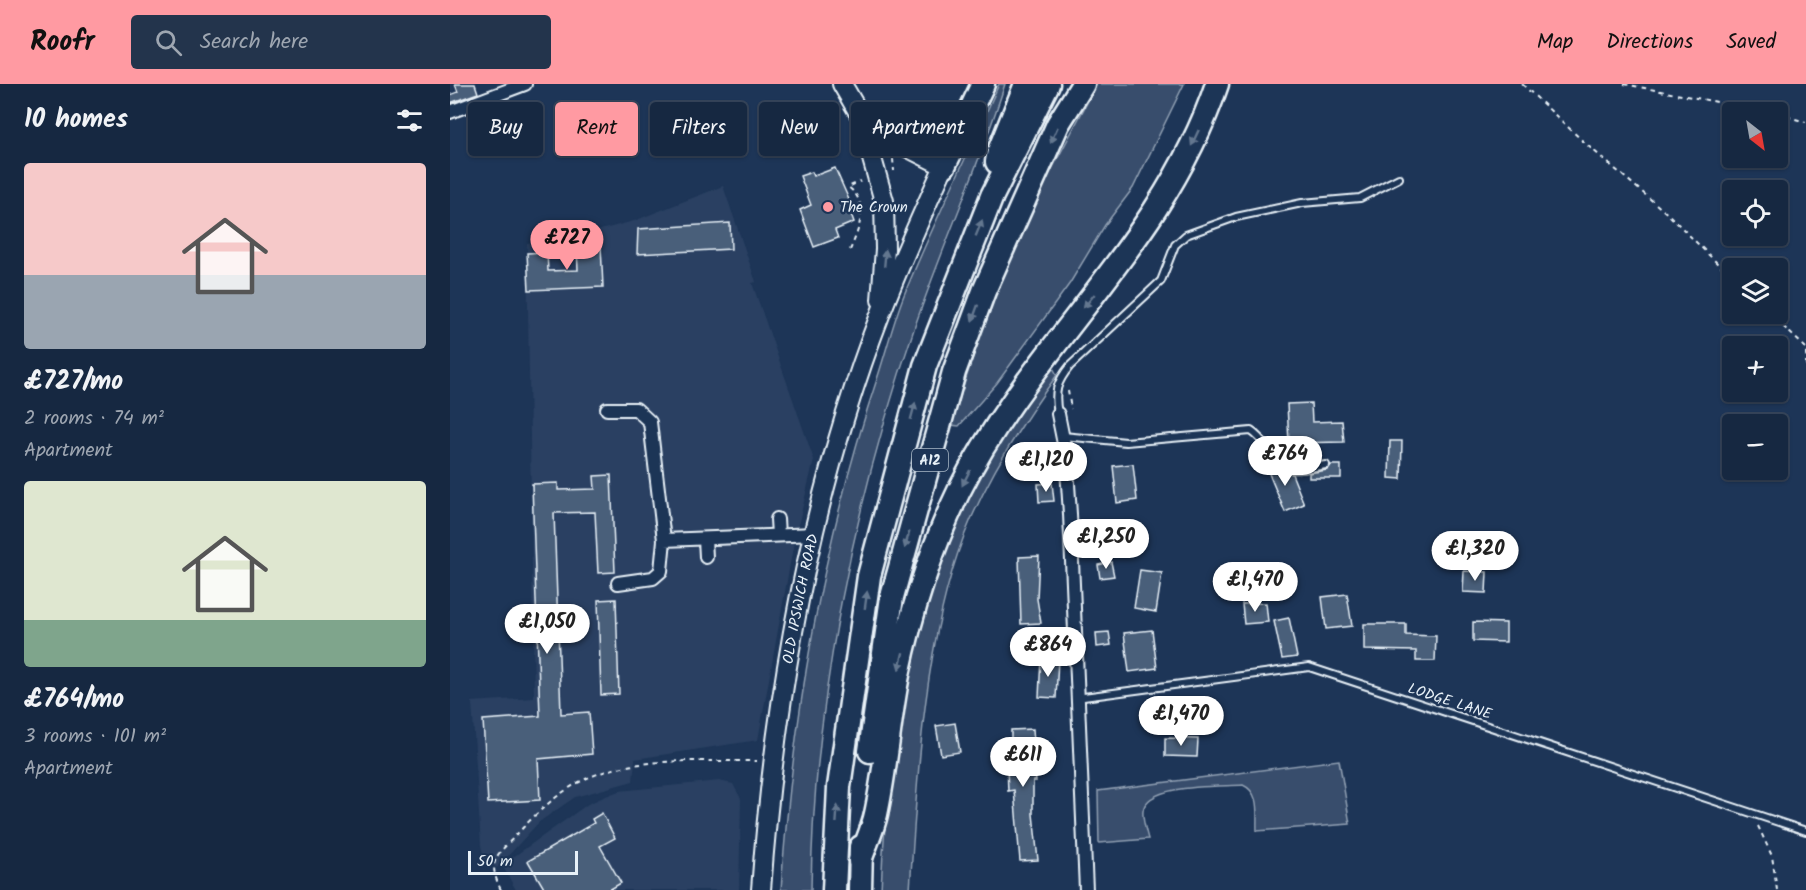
<!DOCTYPE html>
<html lang="en">
<head>
<meta charset="utf-8">
<style>
	:root { --surface:#162841; --page:#23344c; --text:#f1f3f6; --muted:#9ea6b1; --line:#35445a; --accent:#ff9aa2 }
	body { margin:0; font-family:Kalam,sans-serif; background:var(--page); color:var(--text); height:100vh; display:flex; flex-direction:column; font-size:22px; white-space:nowrap }
	* { box-sizing:border-box; margin:0 }
	p { font-size:20px; color:var(--muted) }
	.icon { flex:none; width:33px; height:33px; fill:none; stroke:currentColor; stroke-width:2; stroke-linecap:round; stroke-linejoin:round }
	.map { position:relative; flex:1; overflow:hidden }
	.sheet { display:flex; flex-direction:column; background:var(--surface); width:450px }
	.sheet>* { flex:none }
	.guide { position:absolute; left:18px; top:18px; width:570px; height:54px; display:flex; gap:12px }
	.needle { width:39px; rotate:149deg }
	.tools { position:absolute; left:1272px; top:18px; display:grid; gap:12px }
	.tools a { display:grid; place-items:center; width:66px; height:66px; border-radius:6px; background:var(--surface); box-shadow:0 2px 4px #0004,0 0 0 2px var(--line); font-size:30px }
	.scale { position:absolute; left:18px; bottom:15px; width:110px; box-sizing:border-box; padding-left:6px; border:3px solid #e8f1f8; border-top:0; font-size:16px; line-height:21px; white-space:nowrap; color:#e8f1f8; -webkit-text-stroke:4px #1d3557; paint-order:stroke }
	.price { position:absolute; translate:-50% -51px; padding:0 14px; border-radius:21px; background:#fff; color:#222; font-size:20px; line-height:39px; filter:drop-shadow(0 2px 3px #0008) }
	.price::after { content:''; position:absolute; left:50%; top:36px; width:18px; height:14px; margin-left:-9px; background:inherit; clip-path:polygon(0 0,100% 0,50% 100%) }
	.price.selected { background:var(--accent); color:#111 }
	ul { padding:0; list-style:none }
	li { display:grid; align-content:center; gap:12px; height:318px; padding:0 24px }
	li span { display:grid; place-items:center; height:186px; border-radius:6px; color:#555 }
	li>.icon { margin-inline-start:auto }
	span .icon { width:108px; height:108px; fill:#fffc; stroke-width:1 }
	li b { font-size:26px }
	h2 { display:flex; justify-content:space-between; align-items:center; height:72px; padding:0 24px; font-size:26px }
	.chip { padding:0 21px; border-radius:6px; background:var(--surface); box-shadow:0 2px 4px #0004,0 0 0 2px var(--line); font-size:21px; line-height:54px }
	.chip.selected { background:var(--accent); color:#111 }
	header { display:flex; align-items:center; gap:36px; box-sizing:border-box; height:84px; padding:0 30px; background:var(--accent); color:#111 }
	header strong { font-size:28px }
	nav { display:flex; gap:33px; margin-inline-start:auto; font-size:21px }
	.search { width:420px; height:54px; background:var(--page); display:flex; align-items:center; gap:15px; box-sizing:border-box; padding:0 21px; border-radius:6px; color:var(--muted); font-size:22px }
	main { display:flex; flex:1; min-height:0 }
	.map>svg:first-child { display:block }
	.built { fill:#2a4162 }
	.green { fill:#374d6c; stroke:#909fb2; stroke-width:1.5 }
	.building { fill:#495e7a; stroke:#e8f1f8; stroke-width:1.5 }
	.lines { fill:none; stroke-linecap:round; stroke-linejoin:round }
	.lane-casing { stroke:#e8f1f8; stroke-width:10 }
	.street-casing { stroke:#e8f1f8; stroke-width:16 }
	.secondary-casing { stroke:#e8f1f8; stroke-width:22 }
	.highway-casing { stroke:#e8f1f8; stroke-width:27 }
	.path { stroke:#e8f1f8; stroke-width:2; stroke-dasharray:4.5 4.5; stroke-linecap:butt }
	.lane { stroke:#1d3557; stroke-width:6 }
	.street { stroke:#1d3557; stroke-width:12 }
	.secondary { stroke:#1d3557; stroke-width:18 }
	.highway { stroke:#1d3557; stroke-width:22 }
	.oneway { fill:#64778f }
	.poi-dot { fill:#ff9aa2; stroke:#1d3557; stroke-width:2 }
	.labels { text-anchor:middle; stroke-width:5; stroke-linejoin:round; paint-order:stroke }
	.shield { fill:#1d3557; stroke:#abb9c8; stroke-width:1.5 }
	.shield-label { font-size:14px; font-weight:bold; fill:#e8f1f8 }
	.poi-label { font-size:15px; fill:#e8f1f8; stroke:#1d3557; text-anchor:start }
	.street-label { font-size:15px; fill:#e8f1f8; stroke:#1d3557 }
</style>
</head>
<body>
<header>
<strong>Roofr</strong>
<div class="search"><svg class="icon" aria-label="search" viewBox="0 0 24 24"><circle cx="10" cy="10" r="6"/><path d="M15 15l6 6"/></svg>Search here</div>
<nav><a>Map</a><a>Directions</a><a>Saved</a></nav>
</header>
<main>
<section class="sheet">
<h2>10 homes<svg class="icon" aria-label="filters" viewBox="0 0 24 24"><path d="M4 7h16M4 17h16"/><circle cx="9" cy="7" r="2"/><circle cx="15" cy="17" r="2"/></svg></h2>
<ul>
<li><span style="background:linear-gradient(#f6c9c9 60%,#9aa5b1 0)"><svg class="icon" aria-label="home" viewBox="0 0 24 24"><path d="M3 11l9-7 9 7M6 9v11h12V9"/></svg></span><div><b>£727/mo</b><p>2 rooms · 74 m²</p><p>Apartment</p></div></li>
<li><span style="background:linear-gradient(#dfe7d0 75%,#7fa58c 0)"><svg class="icon" aria-label="home" viewBox="0 0 24 24"><path d="M3 11l9-7 9 7M6 9v11h12V9"/></svg></span><div><b>£764/mo</b><p>3 rooms · 101 m²</p><p>Apartment</p></div></li>
</ul>
</section>
<div class="map">
<svg width="1356" height="806" viewBox="0 0 1356 806">
	<rect width="100%" height="100%" fill="#1d3557"/>
	<filter id="ink" filterUnits="userSpaceOnUse"><feTurbulence type="fractalNoise" baseFrequency=".0167" numOctaves="2"/><feDisplacementMap in="SourceGraphic" scale="12" xChannelSelector="R" yChannelSelector="G"/><feConvolveMatrix kernelMatrix="1 2 1 2 8 2 1 2 1" color-interpolation-filters="sRGB"/></filter>
	<g filter="url(#ink)">
		<g class="built">
			<polygon points="273,102 306,198 302,199 364,376 344,458 308,656 185,675 183,697 125,713 89,738 47,784 34,776 31,761 22,618 84,614 77,159 143,148 184,137"/>
			<polygon points="269,697 283,700 291,715 289,806 66,806 52,781 138,720 156,712 169,707"/>
		</g>
		<g class="green">
			<path d="M549,0H555C529,82 493,161 465,242C404,418 363,619 361,806H331C343,630 373,456 429,289C437,264 444,236 454,211C483,140 518,71 549,0Z"/>
			<polygon points="647,0 734,0 683,104 655,141 620,199 547,299 509,342 501,341 554,176"/>
			<path d="M602,282L607,291C571,340 536,396 514,452C474,556 467,695 460,806H431C436,681 460,529 516,416C540,368 571,326 602,282Z"/>
			<path d="M889,676L900,740L807,747C806,730 811,709 793,701C771,703 696,699 693,727C692,735 696,747 698,755L649,759L648,707Z"/>
		</g>
		<g class="building">
			<polygon points="5,0 25,0 28,9 0,19 0,11 8,8"/>
			<polygon points="385,84 400,118 397,119 404,138 385,146 388,154 364,163 350,126 361,121 350,92 362,88 364,92"/>
			<polygon points="280,139 281,165 187,170 188,145"/>
			<polygon points="151,162 153,203 79,206 77,169 97,168 98,187 128,186 127,163"/>
			<polygon points="861,319 862,338 892,337 894,358 839,359 837,320"/>
			<polygon points="940,357 952,357 951,395 939,394"/>
			<polygon points="683,380 687,416 667,419 663,382"/>
			<polygon points="815,380 824,380 842,390 854,420 835,428"/>
			<polygon points="881,381 891,381 891,394 859,394 859,389 877,386"/>
			<polygon points="161,391 165,488 148,489 145,428 104,429 111,630 139,628 142,670 88,675 90,716 38,719 33,636 90,632 82,400 108,399 108,406 145,405 144,392"/>
			<polygon points="602,399 604,417 589,418 588,400"/>
			<polygon points="589,472 587,515 591,539 571,540 569,473"/>
			<polygon points="661,478 664,492 650,494 648,481"/>
			<polygon points="690,486 712,489 706,528 684,524"/>
			<polygon points="1014,487 1037,488 1036,509 1013,508"/>
			<polygon points="897,510 902,542 876,545 872,513"/>
			<polygon points="166,515 169,610 151,611 148,516"/>
			<polygon points="816,519 818,538 794,540 792,520"/>
			<polygon points="839,534 847,573 832,575 824,537"/>
			<polygon points="1023,538 1056,539 1056,558 1023,557"/>
			<polygon points="914,540 956,540 956,551 986,552 985,577 966,577 966,567 914,566"/>
			<polygon points="702,546 707,584 679,588 674,549"/>
			<polygon points="659,548 661,561 647,563 646,549"/>
			<polygon points="591,574 608,575 606,614 589,613"/>
			<polygon points="505,639 510,668 491,671 486,642"/>
			<polygon points="583,645 584,660 591,660 592,672 583,672 586,697 583,697 583,730 588,776 570,777 564,706 558,707 556,659 561,659 561,646"/>
			<polygon points="715,654 748,655 747,673 715,672"/>
			<polygon points="152,729 165,754 150,762 171,799 159,806 95,806 78,777 144,739 142,735"/>
		</g>
		<g class="lines">
			<g class="lane-casing">
				<g id="lane">
					<path d="M608,330C604,308 606,299 620,282L711,197L725,161L736,151L786,133L852,119L910,114L949,94"/>
					<path d="M613,352L676,358L801,347C816,356 826,382 842,385C852,387 866,382 876,381"/>
					<polyline points="626,614 859,583 1356,747"/>
				</g>
			</g>
			<g class="street-casing">
				<g id="street">
					<polyline points="0,28 75,0"/>
					<polyline points="157,325 186,325 200,338 214,456"/>
					<polyline points="608,330 616,370 620,430 636,806"/>
					<polyline points="327,435 328,451"/>
					<polyline points="255,455 256,473"/>
					<polyline points="168,499 203,494 211,487 214,456 365,450"/>
				</g>
			</g>
			<g class="secondary-casing">
				<g id="secondary">
					<polyline points="392,0 417,43 419,64 434,117 435,165 431,216"/>
					<path id="s1" d="M311,806C325,612 360,413 430,231C449,181 472,131 494,82L417,43"/>
				</g>
			</g>
			<g class="highway-casing">
				<g id="highway">
					<polyline points="547,78 549,67 576,0"/>
					<polyline points="494,82 533,0"/>
					<polyline points="420,667 442,513 504,288 534,207 608,40 633,0"/>
					<path d="M410,777C415,761 423,745 426,730C436,684 439,637 448,591C461,528 481,465 509,407C583,259 713,161 767,0"/>
					<polyline points="384,806 389,703 419,492 475,282 542,112 598,0"/>
					<polyline points="410,806 411,763"/>
				</g>
			</g>
			<g class="path">
				<polyline points="1072,0 1136,60 1220,132 1282,194"/>
				<polyline points="1174,0 1319,28"/>
				<polyline points="1328,30 1356,38"/>
				<polyline points="443,75 444,87"/>
				<path d="M400,166C409,146 420,118 398,103L411,97"/>
				<polyline points="1320,230 1356,264"/>
				<polyline points="1356,268 1356,283"/>
				<polyline points="618,307 621,325"/>
				<polyline points="1308,742 1322,772 1327,806"/>
				<path d="M51,806C36,775 47,772 68,749C87,728 113,704 140,693C188,672 255,678 307,677"/>
			</g>
			<use href="#lane" class="lane"/>
			<use href="#street" class="street"/>
			<use href="#secondary" class="secondary"/>
			<use href="#highway" class="highway"/>
		</g>
		<defs><path id="oneway-solid" d="M-6-.8H1V-3.2L6.5 0L1 3.2V.8H-6Z" transform="scale(1.5)"/></defs>
		<g class="oneway">
			<use href="#oneway-solid" transform="translate(604 51) rotate(114)"/>
			<use href="#oneway-solid" transform="translate(745 54) rotate(115)"/>
			<use href="#oneway-solid" transform="translate(529 144) rotate(-68)"/>
			<use href="#oneway-solid" transform="translate(435 174) rotate(-85)"/>
			<use href="#oneway-solid" transform="translate(639 217) rotate(129)"/>
			<use href="#oneway-solid" transform="translate(525 229) rotate(110)"/>
			<use href="#oneway-solid" transform="translate(463 327) rotate(-75)"/>
			<use href="#oneway-solid" transform="translate(516 394) rotate(117)"/>
			<use href="#oneway-solid" transform="translate(457 456) rotate(106)"/>
			<use href="#oneway-solid" transform="translate(416 516) rotate(-82)"/>
			<use href="#oneway-solid" transform="translate(451 577) rotate(104)"/>
			<use href="#oneway-solid" transform="translate(387 730) rotate(-86)"/>
		</g>
	</g>
	<circle class="poi-dot" cx="378" cy="123" r="6"/>
	<g class="labels">
		<rect class="shield" x="462" y="365" width="36" height="22" rx="4.5"/>
		<g class="shield-label">
			<text x="480" y="381">A12</text>
		</g>
		<g class="poi-label">
			<text x="390" y="128">The Crown</text>
		</g>
		<g class="street-label">
			<text dy="5" stroke="none"><textPath href="#s1" startOffset="294">OLD IPSWICH ROAD</textPath></text>
			<text transform="translate(1000 617) rotate(18)" y="5">LODGE LANE</text>
		</g>
	</g>
</svg>
<div class="tools">
<a><svg class="needle" viewBox="-14 -14 28 28"><path d="M0-13l5 13h-10z" fill="#e53935"/><path d="M0 13l5-13h-10z" fill="#9ea6b1"/></svg></a>
<a><svg class="icon" aria-label="locate" viewBox="0 0 24 24"><circle cx="12" cy="12" r="6"/><path d="M12 2v4M12 18v4M2 12h4M18 12h4"/></svg></a>
<a><svg class="icon" aria-label="layers" viewBox="0 0 24 24"><path d="M12 4l9 5-9 5-9-5zM3 14l9 5 9-5"/></svg></a>
<a>+</a>
<a>−</a>
</div>
<div class="scale">50 m</div>
<b class="price selected" style="left:117px;top:187px">£727</b>
<b class="price" style="left:835px;top:403px">£764</b>
<b class="price" style="left:596px;top:409px">£1,120</b>
<b class="price" style="left:656px;top:486px">£1,250</b>
<b class="price" style="left:1025px;top:498px">£1,320</b>
<b class="price" style="left:805px;top:529px">£1,470</b>
<b class="price" style="left:97px;top:571px">£1,050</b>
<b class="price" style="left:598px;top:594px">£864</b>
<b class="price" style="left:731px;top:663px">£1,470</b>
<b class="price" style="left:573px;top:704px">£611</b>
<div class="guide">
<a class="chip">Buy</a>
<a class="chip selected">Rent</a>
<a class="chip">Filters</a>
<a class="chip">New</a>
<a class="chip">Apartment</a>
</div>
</div>
</main>
</body>
</html>
